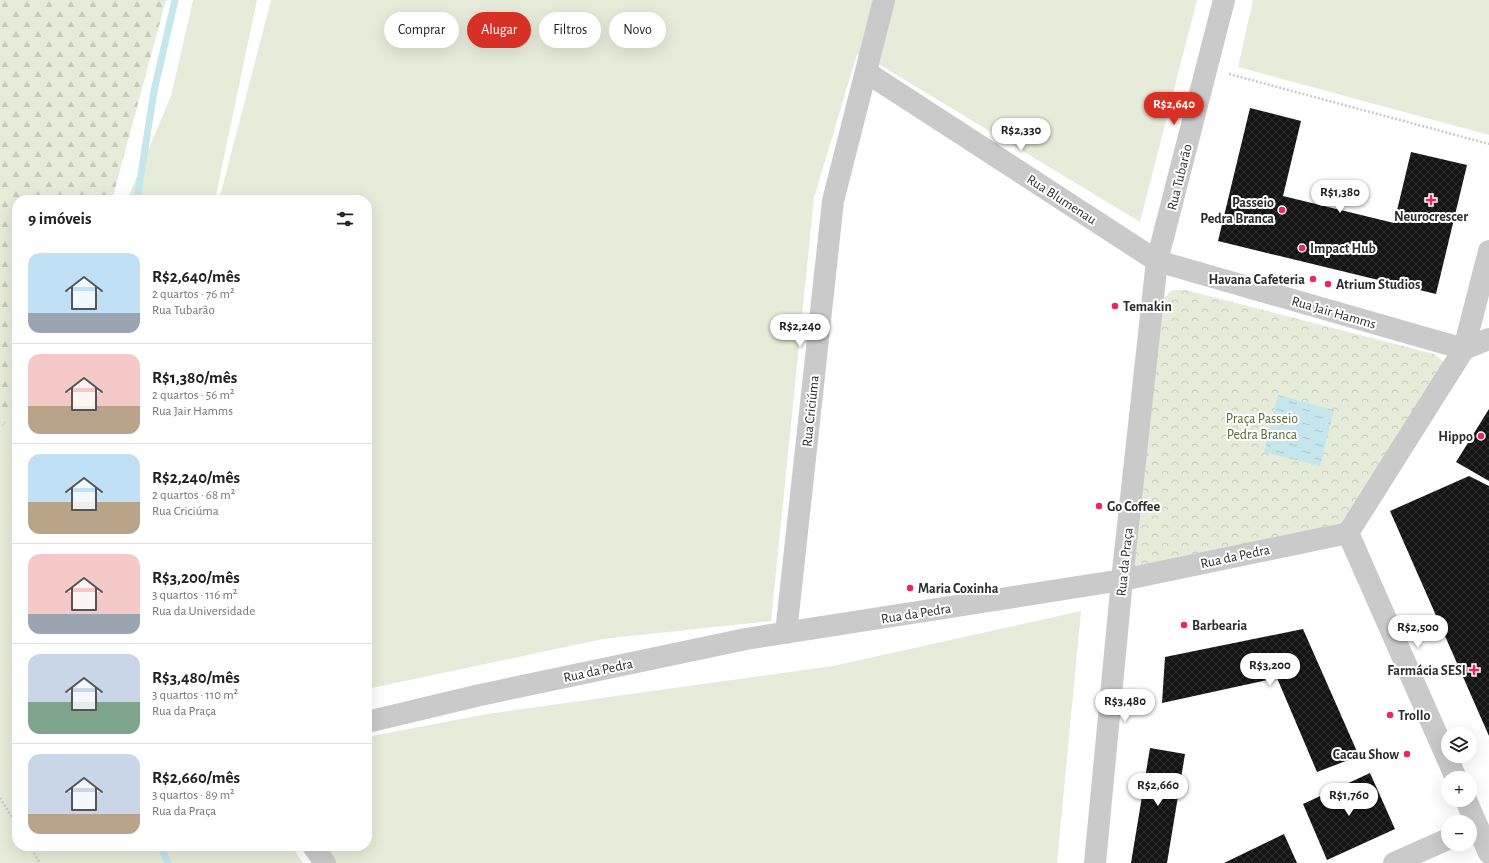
<!DOCTYPE html>
<html lang="pt">
<head>
<meta charset="utf-8">
<style>
	:root { --surface:#fff; --page:#f2f2f2; --text:#202124; --muted:#757577; --line:#e0e0e0; --accent:#d93025 }
	body { margin:0; font-family:"Alegreya Sans",sans-serif; background:var(--page); color:var(--text); height:100vh; display:flex; flex-direction:column; font-size:15px; white-space:nowrap }
	* { box-sizing:border-box; margin:0 }
	p { font-size:13px; color:var(--muted) }
	.icon { flex:none; width:22px; height:22px; fill:none; stroke:currentColor; stroke-width:2; stroke-linecap:round; stroke-linejoin:round }
	.map { position:relative; flex:1; overflow:hidden }
	.side { position:absolute; left:12px; top:195px; width:360px; height:656px; display:flex; flex-direction:column; background:var(--surface); border-radius:16px; box-shadow:0 4px 16px #0002 }
	.side>* { flex:none }
	.top-card { position:absolute; left:384px; top:12px; width:380px; height:36px; display:flex; gap:8px }
	.tools { position:absolute; left:1441px; top:727px; display:grid; gap:8px }
	.tools a { display:grid; place-items:center; width:36px; height:36px; border-radius:50%; background:var(--surface); box-shadow:0 4px 16px #0002; font-size:20px }
	.price { position:absolute; translate:-50% -34px; padding:0 9px; border-radius:14px; background:#fff; color:#222; font-size:13px; line-height:26px; filter:drop-shadow(0 1px 2px #0008) }
	.price::after { content:''; position:absolute; left:50%; top:24px; width:12px; height:9px; margin-left:-6px; background:inherit; clip-path:polygon(0 0,100% 0,50% 100%) }
	.price.active { background:var(--accent); color:#fff }
	ul { padding:0; list-style:none }
	li { display:flex; align-items:center; gap:12px; height:100px; padding:0 16px }
	li+li { border-top:1px solid var(--line) }
	li span { display:grid; place-items:center; flex:none; width:112px; height:80px; border-radius:12px; color:#555 }
	li>.icon { margin-inline-start:auto }
	span .icon { width:48px; height:48px; fill:#fffc; stroke-width:1 }
	li b { font-size:17px }
	h2 { display:flex; justify-content:space-between; align-items:center; height:48px; padding:0 16px; font-size:17px }
	.tag { padding:0 14px; border-radius:18px; background:var(--surface); box-shadow:0 4px 16px #0002; font-size:14px; line-height:36px }
	.tag.active { background:var(--accent); color:#fff }
	.map>svg:first-child { display:block }
	.grass { fill:#e7ebd9 }
	.forest { fill:url(#forest-firs) }
	.park { fill:url(#park-crowns) }
	.water { fill:url(#water-ripples) }
	.lines { fill:none; stroke-linecap:round; stroke-linejoin:round }
	.stream { stroke:#c4e6ec; stroke-width:7 }
	.building { fill:url(#building-cross-hatch) }
	.path { stroke:#cacaca; stroke-width:2.5; stroke-dasharray:2 2; stroke-linecap:butt }
	.minor { stroke:#cacaca; stroke-width:22 }
	.poi-dot { fill:#ee2560; stroke:#fff; stroke-width:1.5 }
	.labels { text-anchor:middle; stroke-width:4; stroke-linejoin:round; paint-order:stroke }
	.street-label { font-size:14px; fill:#2d2d2d; stroke:#fff }
	.poi-label { font-size:14px; font-weight:bold; fill:#2d2d2d; stroke:#fff; text-anchor:start }
	.park-label { font-size:14px; fill:#5b6a38; stroke:#fff }
</style>
</head>
<body>
<div class="map">
<svg width="1489" height="863" viewBox="0 0 1489 863">
	<defs>
		<pattern id="forest-firs" width="22" height="20" patternUnits="userSpaceOnUse"><rect width="22" height="20" fill="#e7ebd9"/><path d="M5 1l3.5 6h-7zM16 11l3.5 6h-7z" fill="#c6cabb"/></pattern>
		<pattern id="park-crowns" width="20" height="18" patternUnits="userSpaceOnUse"><rect width="20" height="18" fill="#e7ebd9"/><path d="M2 6a3 3 0 1 1 6 0M12 15a3 3 0 1 1 6 0" fill="none" stroke="#c6cabb"/></pattern>
		<pattern id="water-ripples" width="26" height="14" patternUnits="userSpaceOnUse"><rect width="26" height="14" fill="#c4e6ec"/><path d="M2 4q2-2 4 0t4 0M15 11q2-2 4 0t4 0" fill="none" stroke="#a9c6cb"/></pattern>
		<pattern id="building-cross-hatch" width="8" height="8" patternUnits="userSpaceOnUse"><rect width="8" height="8" fill="#141414"/><path d="M0 0l8 8M0 8l8-8" fill="none" stroke="#2e2e2e"/></pattern>
	</defs>
	<rect width="100%" height="100%" fill="#fff"/>
	<g class="grass">
		<polygon points="193,0 257,0 215,200 127,200 171,96"/>
		<polygon points="271,0 1197,0 1140,222 880,65 857,54 814,198 771,621 603,639 367,689 367,200 219,200"/>
		<polygon points="1253,0 1489,0 1489,135 1238,67"/>
		<polygon points="17,406 17,846 292,846 303,863 0,863 0,430"/>
		<polygon points="1081,611 1057,863 336,863 324,846 367,846 367,737 487,714 833,666"/>
	</g>
	<polygon class="forest" points="0,0 166,0 112,200 17,200 17,406 0,430"/>
	<polygon class="park" points="1172,290 1186,290 1434,354 1444,362 1341,523 1133,571 1162,300"/>
	<polygon class="water" points="1278,395 1334,410 1320,466 1264,452"/>
	<g class="lines">
		<g class="stream">
			<polyline points="137,200 154,91 175,0"/>
			<polyline points="160,846 168,863"/>
		</g>
	</g>
	<g class="building">
		<polygon points="1250,108 1301,121 1283,196 1394,223 1411,152 1467,165 1436,294 1218,241"/>
		<polygon points="1489,409 1489,481 1456,462"/>
		<polygon points="1469,476 1489,486 1489,736 1390,511"/>
		<polygon points="1303,629 1359,756 1317,772 1277,678 1162,703 1165,657"/>
		<polygon points="1150,748 1185,754 1167,863 1131,863"/>
		<polygon points="1370,773 1395,829 1327,860 1303,804"/>
		<polygon points="1284,834 1297,863 1224,863"/>
	</g>
	<g class="lines">
		<g class="path">
			<polyline points="1229,74 1489,144"/>
			<polyline points="0,798 17,825"/>
			<polyline points="30,846 40,863"/>
		</g>
		<g class="minor">
			<polyline points="866,72 1157,261 1464,349"/>
			<polyline points="1464,349 1489,339"/>
			<polyline points="1348,533 1456,778"/>
			<polyline points="786,633 833,201 884,0"/>
			<polyline points="367,722 480,695 746,639 1122,580 1348,533 1464,349 1489,251"/>
			<polyline points="1466,800 1489,853"/>
			<polyline points="313,846 325,863"/>
			<polyline points="1095,863 1122,580 1157,261 1224,0"/>
			<polyline points="1394,863 1448,839"/>
		</g>
	</g>
	<g class="poi-dot">
		<path d="M1429 194h4v4h4v4h-4v4h-4v-4h-4v-4h4z"/>
		<circle cx="1282" cy="210" r="4"/>
		<circle cx="1302" cy="248" r="4"/>
		<circle cx="1313" cy="279" r="4"/>
		<circle cx="1328" cy="284" r="4"/>
		<circle cx="1115" cy="306" r="4"/>
		<circle cx="1481" cy="436" r="4"/>
		<circle cx="1099" cy="506" r="4"/>
		<circle cx="910" cy="588" r="4"/>
		<circle cx="1184" cy="625" r="4"/>
		<path d="M1472 664h4v4h4v4h-4v4h-4v-4h-4v-4h4z"/>
		<circle cx="1390" cy="715" r="4"/>
		<circle cx="1407" cy="754" r="4"/>
	</g>
	<g class="labels">
		<g class="street-label">
			<text transform="translate(1179 177) rotate(-76)" y="5">Rua Tubarão</text>
			<text transform="translate(1062 199) rotate(33)" y="5">Rua Blumenau</text>
			<text transform="translate(1334 312) rotate(16)" y="5">Rua Jair Hamms</text>
			<text transform="translate(810 411) rotate(-84)" y="5">Rua Criciúma</text>
			<text transform="translate(1235 556) rotate(-12)" y="5">Rua da Pedra</text>
			<text transform="translate(1124 562) rotate(-84)" y="5">Rua da Praça</text>
			<text transform="translate(916 613) rotate(-9)" y="5">Rua da Pedra</text>
			<text transform="translate(598 670) rotate(-12)" y="5">Rua da Pedra</text>
		</g>
		<g class="poi-label">
			<text x="1274" y="207" text-anchor="end">Passeio<tspan x="1274" dy="16">Pedra Branca</tspan></text>
			<text x="1431" y="221" text-anchor="middle">Neurocrescer</text>
			<text x="1310" y="253">Impact Hub</text>
			<text x="1305" y="284" text-anchor="end">Havana Cafeteria</text>
			<text x="1336" y="289">Atrium Studios</text>
			<text x="1123" y="311">Temakin</text>
			<text x="1473" y="441" text-anchor="end">Hippo</text>
			<text x="1107" y="511">Go Coffee</text>
			<text x="918" y="593">Maria Coxinha</text>
			<text x="1192" y="630">Barbearia</text>
			<text x="1466" y="675" text-anchor="end">Farmácia SESI</text>
			<text x="1398" y="720">Trollo</text>
			<text x="1399" y="759" text-anchor="end">Cacau Show</text>
		</g>
		<g class="park-label">
			<text x="1262" y="423">Praça Passeio<tspan x="1262" dy="16">Pedra Branca</tspan></text>
		</g>
	</g>
</svg>
<div class="tools">
<a><svg class="icon" aria-label="layers" viewBox="0 0 24 24"><path d="M12 4l9 5-9 5-9-5zM3 14l9 5 9-5"/></svg></a>
<a>+</a>
<a>−</a>
</div>
<b class="price active" style="left:1174px;top:126px">R$2,640</b>
<b class="price" style="left:1021px;top:152px">R$2,330</b>
<b class="price" style="left:1340px;top:214px">R$1,380</b>
<b class="price" style="left:800px;top:348px">R$2,240</b>
<b class="price" style="left:1418px;top:649px">R$2,500</b>
<b class="price" style="left:1270px;top:687px">R$3,200</b>
<b class="price" style="left:1125px;top:723px">R$3,480</b>
<b class="price" style="left:1158px;top:807px">R$2,660</b>
<b class="price" style="left:1349px;top:817px">R$1,760</b>
<div class="top-card">
<a class="tag">Comprar</a>
<a class="tag active">Alugar</a>
<a class="tag">Filtros</a>
<a class="tag">Novo</a>
</div>
<section class="side">
<h2>9 imóveis<svg class="icon" aria-label="filters" viewBox="0 0 24 24"><path d="M4 7h16M4 17h16"/><circle cx="9" cy="7" r="2"/><circle cx="15" cy="17" r="2"/></svg></h2>
<ul>
<li><span style="background:linear-gradient(#bfe0f5 75%,#9aa5b1 0)"><svg class="icon" aria-label="home" viewBox="0 0 24 24"><path d="M3 11l9-7 9 7M6 9v11h12V9"/></svg></span><div><b>R$2,640/mês</b><p>2 quartos · 76 m²</p><p>Rua Tubarão</p></div></li>
<li><span style="background:linear-gradient(#f6c9c9 65%,#b9a48a 0)"><svg class="icon" aria-label="home" viewBox="0 0 24 24"><path d="M3 11l9-7 9 7M6 9v11h12V9"/></svg></span><div><b>R$1,380/mês</b><p>2 quartos · 56 m²</p><p>Rua Jair Hamms</p></div></li>
<li><span style="background:linear-gradient(#bfe0f5 60%,#b9a48a 0)"><svg class="icon" aria-label="home" viewBox="0 0 24 24"><path d="M3 11l9-7 9 7M6 9v11h12V9"/></svg></span><div><b>R$2,240/mês</b><p>2 quartos · 68 m²</p><p>Rua Criciúma</p></div></li>
<li><span style="background:linear-gradient(#f6c9c9 75%,#9aa5b1 0)"><svg class="icon" aria-label="home" viewBox="0 0 24 24"><path d="M3 11l9-7 9 7M6 9v11h12V9"/></svg></span><div><b>R$3,200/mês</b><p>3 quartos · 116 m²</p><p>Rua da Universidade</p></div></li>
<li><span style="background:linear-gradient(#c9d6e8 60%,#7fa58c 0)"><svg class="icon" aria-label="home" viewBox="0 0 24 24"><path d="M3 11l9-7 9 7M6 9v11h12V9"/></svg></span><div><b>R$3,480/mês</b><p>3 quartos · 110 m²</p><p>Rua da Praça</p></div></li>
<li><span style="background:linear-gradient(#c9d6e8 75%,#b9a48a 0)"><svg class="icon" aria-label="home" viewBox="0 0 24 24"><path d="M3 11l9-7 9 7M6 9v11h12V9"/></svg></span><div><b>R$2,660/mês</b><p>3 quartos · 89 m²</p><p>Rua da Praça</p></div></li>
</ul>
</section>
</div>
</body>
</html>
